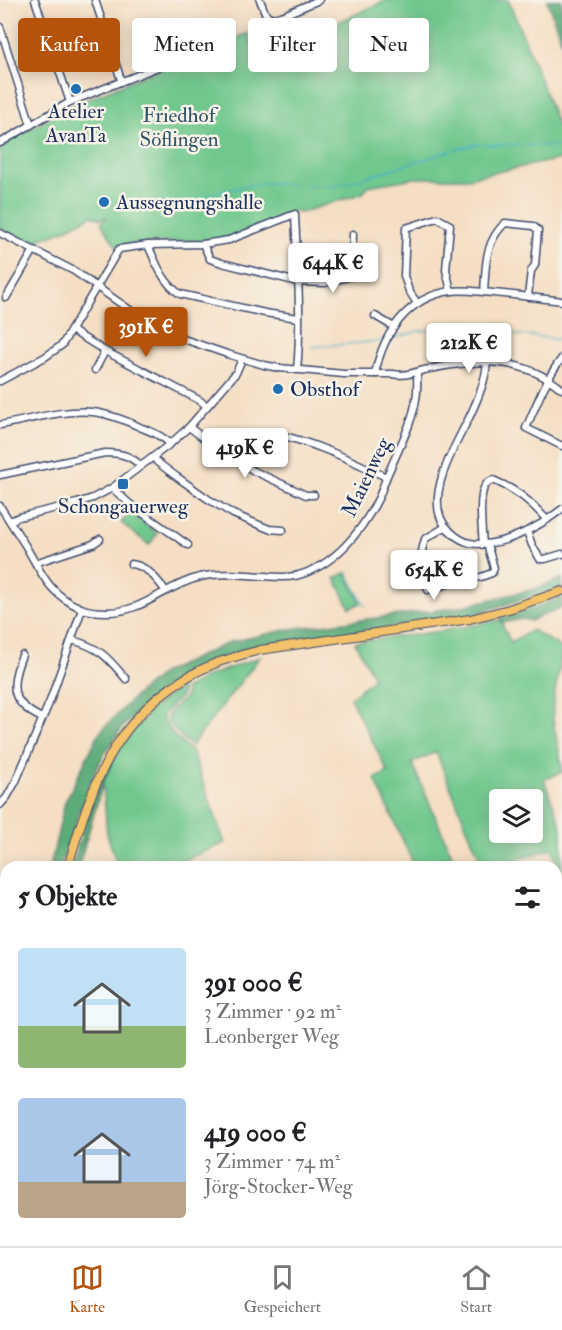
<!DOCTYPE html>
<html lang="de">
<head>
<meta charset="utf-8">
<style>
	:root { --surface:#fff; --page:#f6f6f6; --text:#202124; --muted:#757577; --line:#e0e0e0; --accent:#b45309 }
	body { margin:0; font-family:"IM FELL Double Pica",serif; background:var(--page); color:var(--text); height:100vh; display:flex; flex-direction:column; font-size:22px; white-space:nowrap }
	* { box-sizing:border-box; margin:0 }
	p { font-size:20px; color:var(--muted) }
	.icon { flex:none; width:33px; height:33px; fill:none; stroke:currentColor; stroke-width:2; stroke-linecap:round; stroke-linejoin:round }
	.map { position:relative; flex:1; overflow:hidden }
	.drawer { position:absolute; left:0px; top:861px; width:562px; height:386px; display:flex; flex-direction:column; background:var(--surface); border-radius:18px 18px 0 0; box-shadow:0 3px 15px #0003 }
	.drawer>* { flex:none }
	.guide { position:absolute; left:18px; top:18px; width:526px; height:54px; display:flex; gap:12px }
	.buttons { position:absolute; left:489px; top:789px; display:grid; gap:12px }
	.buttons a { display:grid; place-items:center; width:54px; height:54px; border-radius:6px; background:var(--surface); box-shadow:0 3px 15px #0003; font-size:30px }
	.price { position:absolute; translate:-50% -51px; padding:0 14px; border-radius:6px; background:#fff; color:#222; font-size:20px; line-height:39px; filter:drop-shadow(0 2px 3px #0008) }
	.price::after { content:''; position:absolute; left:50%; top:36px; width:18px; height:14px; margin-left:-9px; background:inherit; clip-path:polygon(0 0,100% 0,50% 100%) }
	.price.current { background:var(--accent); color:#fff }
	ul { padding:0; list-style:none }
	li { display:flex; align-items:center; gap:18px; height:150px; padding:0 18px }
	li span { display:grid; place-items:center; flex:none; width:168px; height:120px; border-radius:6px; color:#555 }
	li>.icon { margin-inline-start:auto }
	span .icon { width:72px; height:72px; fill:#fffc; stroke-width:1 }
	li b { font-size:26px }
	h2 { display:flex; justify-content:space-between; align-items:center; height:72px; padding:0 18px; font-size:26px }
	.tag { padding:0 21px; border-radius:6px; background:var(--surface); box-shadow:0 3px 15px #0003; font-size:21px; line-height:54px }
	.tag.current { background:var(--accent); color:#fff }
	.dock { display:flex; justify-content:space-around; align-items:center; height:84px; border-top:2px solid var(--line); background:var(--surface); font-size:16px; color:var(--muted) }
	.dock a { display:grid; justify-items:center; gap:3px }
	.dock .current { color:var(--accent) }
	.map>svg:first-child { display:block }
	.green { fill:#71c88e; stroke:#467c76; stroke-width:1.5; fill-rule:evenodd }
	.forest { fill:#5cac79; stroke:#3c6e6c; stroke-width:1.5 }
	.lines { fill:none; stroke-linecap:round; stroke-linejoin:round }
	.stream { stroke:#45afc4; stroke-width:1.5 }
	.minor-casing { stroke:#3c496d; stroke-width:9 }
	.major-casing { stroke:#3c496d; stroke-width:10 }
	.minor { stroke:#fff; stroke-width:6 }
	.major { stroke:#f3c26a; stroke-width:8 }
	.poi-dot { fill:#1f6fb2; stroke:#f7f3e8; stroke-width:2 }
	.labels { text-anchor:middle; stroke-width:5; stroke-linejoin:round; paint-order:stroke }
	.poi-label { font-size:21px; fill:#1b2f5e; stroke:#f7f3e8 }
	.park-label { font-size:21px; fill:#30556a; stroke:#f7f3e8 }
	.street-label { font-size:21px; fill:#1b2f5e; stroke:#f7f3e8 }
</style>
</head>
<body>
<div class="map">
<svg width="562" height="1246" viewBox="0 0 562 1246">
	<rect width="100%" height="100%" fill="#f7f3e8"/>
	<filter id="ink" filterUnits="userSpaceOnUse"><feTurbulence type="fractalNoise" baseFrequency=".0167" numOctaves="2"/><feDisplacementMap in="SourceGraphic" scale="12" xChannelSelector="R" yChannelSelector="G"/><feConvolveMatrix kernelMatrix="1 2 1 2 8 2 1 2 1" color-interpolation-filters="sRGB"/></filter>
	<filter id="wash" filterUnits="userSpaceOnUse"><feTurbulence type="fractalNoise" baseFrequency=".008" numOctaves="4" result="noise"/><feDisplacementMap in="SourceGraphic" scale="24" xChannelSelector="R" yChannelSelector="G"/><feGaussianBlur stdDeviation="1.35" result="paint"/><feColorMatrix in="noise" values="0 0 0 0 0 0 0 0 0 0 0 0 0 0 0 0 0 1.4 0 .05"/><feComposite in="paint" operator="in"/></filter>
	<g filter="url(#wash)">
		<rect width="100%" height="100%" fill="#f5dec3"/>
		<g class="green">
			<polygon points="387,0 508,0 525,40 562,137 562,159 468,178 415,178 368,186 363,193 300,213 295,210 292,213 233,237 206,241 149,243 116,246 101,223 106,217 100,219 93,215 62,231 31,243 0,228 0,146 71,106 215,46 248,33 257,59"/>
			<polygon points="130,512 157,534 149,545 121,523"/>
			<polygon points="346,573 361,603 350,608 335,578"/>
			<path d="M500,620L511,642L532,630L562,648C562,671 551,694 553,717C554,736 562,754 562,772L544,780L562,828V875L552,848L496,867H483L436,752L412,763L457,867H415L375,779L388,772L350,698L374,678L355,642L442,631ZM500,800H532V832H500Z"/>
			<path d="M260,657L191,746L167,722C166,710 179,705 186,696L185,689L208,676Z"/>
			<polygon points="180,688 182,692 182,695 167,710 163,716 164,723 177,738 192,752 225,843 168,867 118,867 107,834 103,783 120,746 152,709"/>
			<polygon points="6,1008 6,1074 0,1078 0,1012"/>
			<polygon points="64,1241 122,1241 124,1246 69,1246"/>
			<polygon points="215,1241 269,1241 257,1246 218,1246"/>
		</g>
		<g class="forest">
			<polygon points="547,0 562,0 562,43"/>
			<polygon points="562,578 562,587 469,616 366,631 306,638 249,649 202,665 180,677 148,702 123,727 105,753 94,774 87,791 60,867 50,867 65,802 99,733 136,695 163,673 230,642 290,629 454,608 535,589"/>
			<polygon points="562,597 562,607 531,621 523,619 502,623 500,618 514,615"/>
			<path d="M118,750L103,783L80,861L81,867H72C83,827 95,785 118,750Z"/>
			<polygon points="562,1121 562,1246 523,1246 534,1241 556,1240 556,1123"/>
		</g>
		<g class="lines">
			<g class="stream">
				<polyline points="485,145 504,145"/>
				<polyline points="506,145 562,146"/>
				<polyline points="453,150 473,145 482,144"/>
				<polyline points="366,177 450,151"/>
				<polyline points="304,185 334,186 365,178"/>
				<polyline points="211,194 246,186 270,183 294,184"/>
				<polyline points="160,203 196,203 208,195"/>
				<polyline points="390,339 419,331 449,328 533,336 562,340"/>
				<polyline points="312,347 382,341"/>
				<polyline points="347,572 365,606"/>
			</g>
		</g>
	</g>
	<g filter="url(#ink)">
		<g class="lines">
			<g class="minor-casing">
				<g id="minor">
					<polyline points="35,0 70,102"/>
					<polyline points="95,0 121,80"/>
					<polyline points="260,0 266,15 273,18 284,15 319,0"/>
					<polyline points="0,27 31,125"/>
					<polyline points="0,143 70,102 228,39"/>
					<path d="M0,233L74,271L140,317L172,335L227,354L264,365L279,368L344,374H393C406,377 417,371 429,369C478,359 521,356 562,389"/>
					<polyline points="203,244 210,259 222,263 298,282 325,283 364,273"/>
					<path d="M148,245C156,263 163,283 180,294L265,313L298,318"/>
					<polyline points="351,276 353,234"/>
					<path d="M484,292C486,266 484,243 505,223L533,226L538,230L535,265L531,271L528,296"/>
					<polyline points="6,298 34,250"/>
					<polyline points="417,303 409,291 404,276 406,228 437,218 450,225 446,270 451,291"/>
					<polyline points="375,316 394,327"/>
					<polyline points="71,330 105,351 199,400 207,406"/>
					<path d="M562,358C545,380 537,404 526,428L562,446"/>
					<path d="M487,361C486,381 477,401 469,418C455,446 419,504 450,531C456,537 462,541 470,543C500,549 539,527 562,509"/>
					<polyline points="95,370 105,351"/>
					<path d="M375,374C383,334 407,297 451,291C465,289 479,292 493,293C516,295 539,298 562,301"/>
					<path d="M0,381L45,357L62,345L119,249L148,245L203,244L229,240L295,214C297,266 302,318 297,370"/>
					<path d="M0,425C29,420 64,409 93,412C110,414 127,421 142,428C152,432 163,436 170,444"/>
					<polyline points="189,427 218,449 254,471 306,495 314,495"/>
					<path d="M272,433C313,442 349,459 386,477"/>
					<polyline points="153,457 157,462 177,477 208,499 233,514 269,529 283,530"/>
					<path d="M0,475L105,453C120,453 130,455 141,466"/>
					<polyline points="112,488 131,505 188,545"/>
					<path d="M0,506C8,519 17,532 25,545C41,572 49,595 81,608C89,612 99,612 108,612C144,612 166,585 200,577C221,572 243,575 264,576C274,577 285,578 295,576C334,567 362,531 379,497C383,487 386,477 391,467C400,446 413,421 416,399C418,390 417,381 417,372"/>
					<polyline points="10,521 19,517 77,503 93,498 112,488 170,444 189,427 236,373 242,359"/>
					<path d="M445,527L425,539C418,562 421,568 428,590L464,579L481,577L492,573L494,568L487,544"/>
					<polyline points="527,531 532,545 540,559 545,559 562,554"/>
					<path d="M483,545C482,531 478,496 485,486C488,482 488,482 493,480C517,490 530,501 547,520"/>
					<polyline points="36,564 41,561 93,544 100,539"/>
					<path d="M131,564C148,566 156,579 166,591"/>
					<path d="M72,640C101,648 108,658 126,679"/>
					<path d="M22,655C10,685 9,703 42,718"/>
					<polyline points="0,805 7,797 16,781 50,701 82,609"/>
					<polyline points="0,928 2,930"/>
					<polyline points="0,1175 6,1182"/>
					<polyline points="55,1240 59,1246"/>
					<polyline points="0,1242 7,1240"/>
				</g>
			</g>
			<g class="major-casing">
				<g id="major">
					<path d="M68,867C93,777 122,701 216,663C230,658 245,654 260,650L470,619L509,609L562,591"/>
					<polyline points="0,1000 6,994"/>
				</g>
			</g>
			<use href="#minor" class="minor"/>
			<use href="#major" class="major"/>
		</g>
	</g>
	<g class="poi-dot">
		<circle cx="76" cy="89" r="6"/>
		<circle cx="104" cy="202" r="6"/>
		<circle cx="278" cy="389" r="6"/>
		<rect x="117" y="478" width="12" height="12" rx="3"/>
	</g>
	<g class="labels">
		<g class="poi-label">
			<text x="76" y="118">Atelier<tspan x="76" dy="24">AvanTa</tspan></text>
			<text x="116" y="209" text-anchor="start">Aussegnungshalle</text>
			<text x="290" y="396" text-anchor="start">Obsthof</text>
			<text x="123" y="513">Schongauerweg</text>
		</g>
		<g class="park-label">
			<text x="179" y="122">Friedhof<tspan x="179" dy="24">Söflingen</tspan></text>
		</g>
		<g class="street-label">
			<text transform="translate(366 477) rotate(-64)" y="7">Maienweg</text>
		</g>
	</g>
</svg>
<div class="buttons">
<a><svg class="icon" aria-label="layers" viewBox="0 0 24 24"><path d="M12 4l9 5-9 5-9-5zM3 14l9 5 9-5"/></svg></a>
</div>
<b class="price" style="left:333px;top:294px">644K €</b>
<b class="price current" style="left:146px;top:358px">391K €</b>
<b class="price" style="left:469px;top:374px">212K €</b>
<b class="price" style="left:245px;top:479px">419K €</b>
<b class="price" style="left:434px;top:601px">654K €</b>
<div class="guide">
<a class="tag current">Kaufen</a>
<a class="tag">Mieten</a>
<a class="tag">Filter</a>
<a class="tag">Neu</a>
</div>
<section class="drawer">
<h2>5 Objekte<svg class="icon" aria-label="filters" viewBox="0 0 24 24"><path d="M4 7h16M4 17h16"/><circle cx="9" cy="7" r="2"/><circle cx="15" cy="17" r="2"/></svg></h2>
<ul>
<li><span style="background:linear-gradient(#bfe0f5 65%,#8fb573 0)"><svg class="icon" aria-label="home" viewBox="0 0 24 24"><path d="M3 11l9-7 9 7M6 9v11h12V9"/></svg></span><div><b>391 000 €</b><p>3 Zimmer · 92 m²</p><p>Leonberger Weg</p></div></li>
<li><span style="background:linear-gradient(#a9c7e8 70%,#b9a48a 0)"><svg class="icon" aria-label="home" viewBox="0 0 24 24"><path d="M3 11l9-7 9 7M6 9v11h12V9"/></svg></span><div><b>419 000 €</b><p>3 Zimmer · 74 m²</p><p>Jörg-Stocker-Weg</p></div></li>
</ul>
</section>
</div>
<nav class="dock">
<a class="current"><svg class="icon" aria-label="map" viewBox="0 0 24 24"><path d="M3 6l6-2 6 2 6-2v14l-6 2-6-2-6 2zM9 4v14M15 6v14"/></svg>Karte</a>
<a><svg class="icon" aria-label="saved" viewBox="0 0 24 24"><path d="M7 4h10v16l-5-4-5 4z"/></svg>Gespeichert</a>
<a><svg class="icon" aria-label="home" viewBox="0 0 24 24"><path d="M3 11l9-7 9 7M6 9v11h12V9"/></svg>Start</a>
</nav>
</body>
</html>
